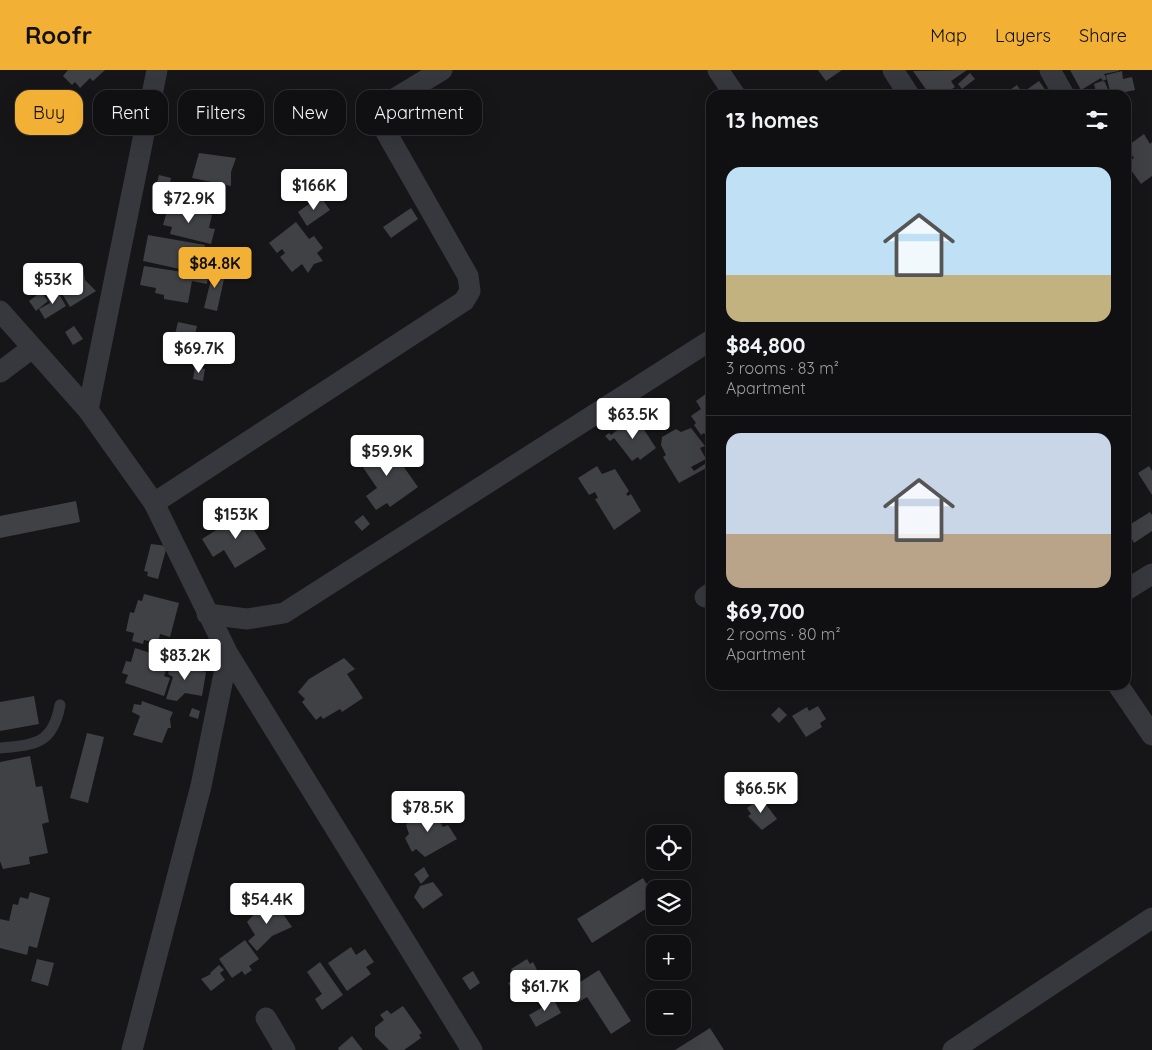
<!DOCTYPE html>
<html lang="en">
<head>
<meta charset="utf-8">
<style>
	:root { --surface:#101012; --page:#19191b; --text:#f1f3f6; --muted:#9c9d9f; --line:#303032; --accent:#f2b134 }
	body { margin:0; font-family:Quicksand,sans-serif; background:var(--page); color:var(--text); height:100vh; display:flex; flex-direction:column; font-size:19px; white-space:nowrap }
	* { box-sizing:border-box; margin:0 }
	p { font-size:16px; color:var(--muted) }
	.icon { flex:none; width:28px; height:28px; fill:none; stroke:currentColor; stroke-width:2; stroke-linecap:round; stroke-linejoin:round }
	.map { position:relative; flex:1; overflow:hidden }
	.panel { position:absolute; left:706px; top:20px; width:425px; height:600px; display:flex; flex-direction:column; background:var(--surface); border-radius:15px; box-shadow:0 5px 20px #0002,0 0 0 1px var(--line) }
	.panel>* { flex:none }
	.guide { position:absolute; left:15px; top:20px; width:475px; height:45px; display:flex; gap:10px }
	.buttons { position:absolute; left:646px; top:755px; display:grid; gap:10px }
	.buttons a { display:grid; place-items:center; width:45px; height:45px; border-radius:10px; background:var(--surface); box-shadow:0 5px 20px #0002,0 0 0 1px var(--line); font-size:25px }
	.price { position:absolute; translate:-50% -42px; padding:0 11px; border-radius:5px; background:#fff; color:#222; font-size:16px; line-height:32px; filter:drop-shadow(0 1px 2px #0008) }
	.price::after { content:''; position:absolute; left:50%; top:30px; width:15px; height:11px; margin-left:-8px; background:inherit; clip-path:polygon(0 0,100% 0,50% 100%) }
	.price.current { background:var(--accent); color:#111 }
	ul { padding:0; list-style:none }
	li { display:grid; align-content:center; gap:10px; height:265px; padding:0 20px }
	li+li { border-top:1px solid var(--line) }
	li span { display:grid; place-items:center; height:155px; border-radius:15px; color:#555 }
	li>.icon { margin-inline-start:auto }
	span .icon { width:90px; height:90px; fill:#fffc; stroke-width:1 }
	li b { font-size:21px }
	h2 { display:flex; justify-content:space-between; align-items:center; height:60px; padding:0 20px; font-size:21px }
	.tag { padding:0 18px; border-radius:15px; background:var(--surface); box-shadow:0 5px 20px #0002,0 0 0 1px var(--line); font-size:18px; line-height:45px }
	.tag.current { background:var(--accent); color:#111 }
	header { display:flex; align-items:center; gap:30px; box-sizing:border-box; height:70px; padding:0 25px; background:var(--accent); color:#111 }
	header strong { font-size:24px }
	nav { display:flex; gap:28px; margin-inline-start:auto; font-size:18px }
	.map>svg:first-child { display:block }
	.building { fill:#404145 }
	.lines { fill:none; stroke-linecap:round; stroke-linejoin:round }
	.service { stroke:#37383d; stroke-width:11 }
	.minor { stroke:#37383d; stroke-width:21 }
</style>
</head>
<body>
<header>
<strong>Roofr</strong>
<nav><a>Map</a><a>Layers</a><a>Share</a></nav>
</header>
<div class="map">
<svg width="1152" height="980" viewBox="0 0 1152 980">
	<rect width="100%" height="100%" fill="#161618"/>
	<g class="building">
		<polygon points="68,0 105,0 93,11 90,8 80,18 75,12 72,15 63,6"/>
		<polygon points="818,0 842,0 826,11"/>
		<polygon points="967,0 951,11 955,17 943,25 930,25 913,1"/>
		<polygon points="1070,0 1119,0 1119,1 1104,4 1107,9 1103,11 1101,8 1081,20"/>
		<polygon points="1122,1 1123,9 1132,7 1135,20 1111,25 1106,5"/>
		<polygon points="970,3 975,9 962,19 958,14"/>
		<polygon points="1039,11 1049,25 1003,25 1017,15 1022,23"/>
		<polygon points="1102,11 1105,12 1110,25 1097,25 1094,14"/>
		<polygon points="1144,64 1150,74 1152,72 1152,106 1141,114 1126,93 1134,88 1126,77"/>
		<polygon points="199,83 236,88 231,102 231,116 192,108"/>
		<polygon points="159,105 171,108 168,123 155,120"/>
		<polygon points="320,126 330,140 307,156 298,142"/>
		<polygon points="169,134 212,145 209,158 215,159 211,174 170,164 172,157 163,155"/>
		<polygon points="411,138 418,149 391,168 383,157"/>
		<polygon points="296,152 309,169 314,166 323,178 317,183 323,191 314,194 308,203 302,194 292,202 280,187 285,183 282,179 277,183 269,173"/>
		<polygon points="148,165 205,175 200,198 190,196 189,201 143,191"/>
		<polygon points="144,196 208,206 207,214 192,211 188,233 164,229 164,225 155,223 156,218 140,215"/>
		<polygon points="214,197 226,200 217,241 204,238"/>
		<polygon points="83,199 85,210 96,221 70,237 57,215"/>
		<polygon points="57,221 66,236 45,249 39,239 50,233 47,227"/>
		<polygon points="41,222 48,231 36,241 29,231"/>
		<polygon points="178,252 197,256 194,268 175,264"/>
		<polygon points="74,256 83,269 73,275 65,262"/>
		<polygon points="203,263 212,264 211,272 201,270"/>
		<polygon points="195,297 205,299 203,311 193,309"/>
		<polygon points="707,323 711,323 711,379 707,373 710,371 704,363 701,365 694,355 696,353 691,346 701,339 696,331"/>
		<polygon points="642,328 647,337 637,343 632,334"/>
		<polygon points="637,349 656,378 640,390 638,387 632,391 614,368 610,371 605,366 609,363 611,365 629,351 631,354"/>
		<polygon points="691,358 705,376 700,378 706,389 691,397 694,401 705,394 708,397 679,413 663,387 666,385 661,375 662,367 676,359 681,362"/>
		<polygon points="378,376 381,381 389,376 418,417 390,437 387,433 376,440 366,426 377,418 358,390"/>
		<polygon points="597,396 602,404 615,399 629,421 626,424 628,426 631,424 641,441 614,460 595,429 598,428 595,422 589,425 578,408"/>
		<polygon points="1149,396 1152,401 1152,425 1138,403"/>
		<polygon points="76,431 80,452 0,468 0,446"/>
		<polygon points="248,440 255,451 250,454 266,479 235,498 224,480 213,487 202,469"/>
		<polygon points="1150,442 1152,445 1152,461 1134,473 1126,457"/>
		<polygon points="363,445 370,454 362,461 354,452"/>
		<polygon points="151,474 167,476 158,509 147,506 148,502 144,501"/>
		<polygon points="144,524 179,533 170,567 160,564 158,573 144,570 143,574 132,571 134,563 126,561 130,542 134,543 138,530 142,531"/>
		<polygon points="135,578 170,589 164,606 170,608 164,626 125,613 128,605 122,603 126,591 131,592"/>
		<polygon points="203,585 211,588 207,599 199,596"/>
		<polygon points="344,588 355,599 347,604 363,628 342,642 340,639 323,649 321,646 316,650 302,632 305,629 298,622 309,609"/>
		<polygon points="172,591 206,602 202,626 185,623 177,631 166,629 173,607 168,604"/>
		<polygon points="34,626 39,654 0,661 0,632"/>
		<polygon points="142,631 173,642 170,649 171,658 168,658 162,673 133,665 140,646 132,642 134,634 141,635"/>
		<polygon points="818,636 826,649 820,653 822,657 806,667 792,646 807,637 809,641"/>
		<polygon points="779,637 787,645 779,653 771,645"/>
		<polygon points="192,638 200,641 198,649 189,646"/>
		<polygon points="87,663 104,667 88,733 70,728"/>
		<polygon points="30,686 36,717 42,716 49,752 42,754 48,783 29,787 30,794 3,799 0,791 0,692"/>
		<polygon points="761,728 777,749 762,760 748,746 751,744 747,738"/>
		<polygon points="431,738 443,757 448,755 457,769 425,787 416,779 412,782 405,768 409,764 406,755 412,746"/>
		<polygon points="424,797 429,806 421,814 414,804"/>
		<polygon points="643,808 655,828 655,833 592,873 577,849"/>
		<polygon points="433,812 443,825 423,839 414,827 420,816"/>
		<polygon points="30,822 50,828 37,878 29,876 27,885 0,878 0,849 9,851 13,834 18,835 20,827 28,829"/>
		<polygon points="277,835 292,857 272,866 257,881 248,871 255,865 247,852 257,841"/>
		<polygon points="245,870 259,889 249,896 252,900 245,905 242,901 232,908 219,889"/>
		<polygon points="351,877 356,885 365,879 374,892 366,897 371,904 347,921 328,893"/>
		<polygon points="37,889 54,893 48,916 31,911"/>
		<polygon points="527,889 530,894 533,892 546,918 524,932 520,925 517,927 508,913 516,908 511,899"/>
		<polygon points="320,892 343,925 322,940 315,929 322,924 307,902"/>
		<polygon points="219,895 224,900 220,903 225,910 211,921 201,909 211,904 210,903"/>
		<polygon points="599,900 631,951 611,964 587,927 577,933 569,919"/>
		<polygon points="473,901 480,913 470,920 462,908"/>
		<polygon points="552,926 561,943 536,957 529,945 543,937 540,932"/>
		<polygon points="403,936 422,963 419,965 421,968 404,980 389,980 375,966 375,957 384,950 380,945 387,940 391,944"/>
		<polygon points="710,958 724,980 675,980"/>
		<polygon points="352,966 363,980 339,980 338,978"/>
	</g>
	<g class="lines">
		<path class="service" d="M0,678C35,675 53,674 60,635"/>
		<g class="minor">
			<polyline points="718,0 735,25"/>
			<polyline points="893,0 909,25"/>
			<polyline points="1050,0 1064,25"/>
			<polyline points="0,241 88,340 154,433 228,584 472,980"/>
			<polyline points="0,302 32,278"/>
			<polyline points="88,340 157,0"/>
			<polyline points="154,433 464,231 470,221 468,206 382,55 381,44 389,32 442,0"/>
			<polyline points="1126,520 1152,504"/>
			<polyline points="705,527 711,523"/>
			<polyline points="207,544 247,549 284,543 711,270"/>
			<polyline points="1118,615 1152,665"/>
			<polyline points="266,948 285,980"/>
			<polyline points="132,980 201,716 228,584"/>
			<polyline points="953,980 1152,848"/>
		</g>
	</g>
</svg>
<div class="buttons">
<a><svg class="icon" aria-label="locate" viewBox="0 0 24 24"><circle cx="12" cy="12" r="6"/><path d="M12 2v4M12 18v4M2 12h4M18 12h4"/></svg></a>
<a><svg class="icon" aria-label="layers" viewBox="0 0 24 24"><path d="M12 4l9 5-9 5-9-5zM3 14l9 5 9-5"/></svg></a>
<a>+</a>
<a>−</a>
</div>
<b class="price" style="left:314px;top:141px">$166K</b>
<b class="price" style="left:189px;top:154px">$72.9K</b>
<b class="price current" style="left:215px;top:219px">$84.8K</b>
<b class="price" style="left:53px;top:235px">$53K</b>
<b class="price" style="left:199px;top:304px">$69.7K</b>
<b class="price" style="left:633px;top:370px">$63.5K</b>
<b class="price" style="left:387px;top:407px">$59.9K</b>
<b class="price" style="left:236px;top:470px">$153K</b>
<b class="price" style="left:185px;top:611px">$83.2K</b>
<b class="price" style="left:761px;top:744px">$66.5K</b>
<b class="price" style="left:428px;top:763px">$78.5K</b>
<b class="price" style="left:267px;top:855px">$54.4K</b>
<b class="price" style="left:545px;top:942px">$61.7K</b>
<div class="guide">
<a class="tag current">Buy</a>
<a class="tag">Rent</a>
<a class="tag">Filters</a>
<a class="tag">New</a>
<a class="tag">Apartment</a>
</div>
<section class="panel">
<h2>13 homes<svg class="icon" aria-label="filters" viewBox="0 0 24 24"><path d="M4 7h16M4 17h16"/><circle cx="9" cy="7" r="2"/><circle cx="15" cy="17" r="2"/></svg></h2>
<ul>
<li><span style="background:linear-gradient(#bfe0f5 70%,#c2b280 0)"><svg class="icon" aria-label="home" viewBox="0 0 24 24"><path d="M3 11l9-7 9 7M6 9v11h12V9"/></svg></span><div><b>$84,800</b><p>3 rooms · 83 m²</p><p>Apartment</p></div></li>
<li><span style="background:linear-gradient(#c9d6e8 65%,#b9a48a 0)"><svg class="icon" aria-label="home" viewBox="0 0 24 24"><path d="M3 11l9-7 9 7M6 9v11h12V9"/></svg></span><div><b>$69,700</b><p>2 rooms · 80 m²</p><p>Apartment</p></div></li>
</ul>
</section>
</div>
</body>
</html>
